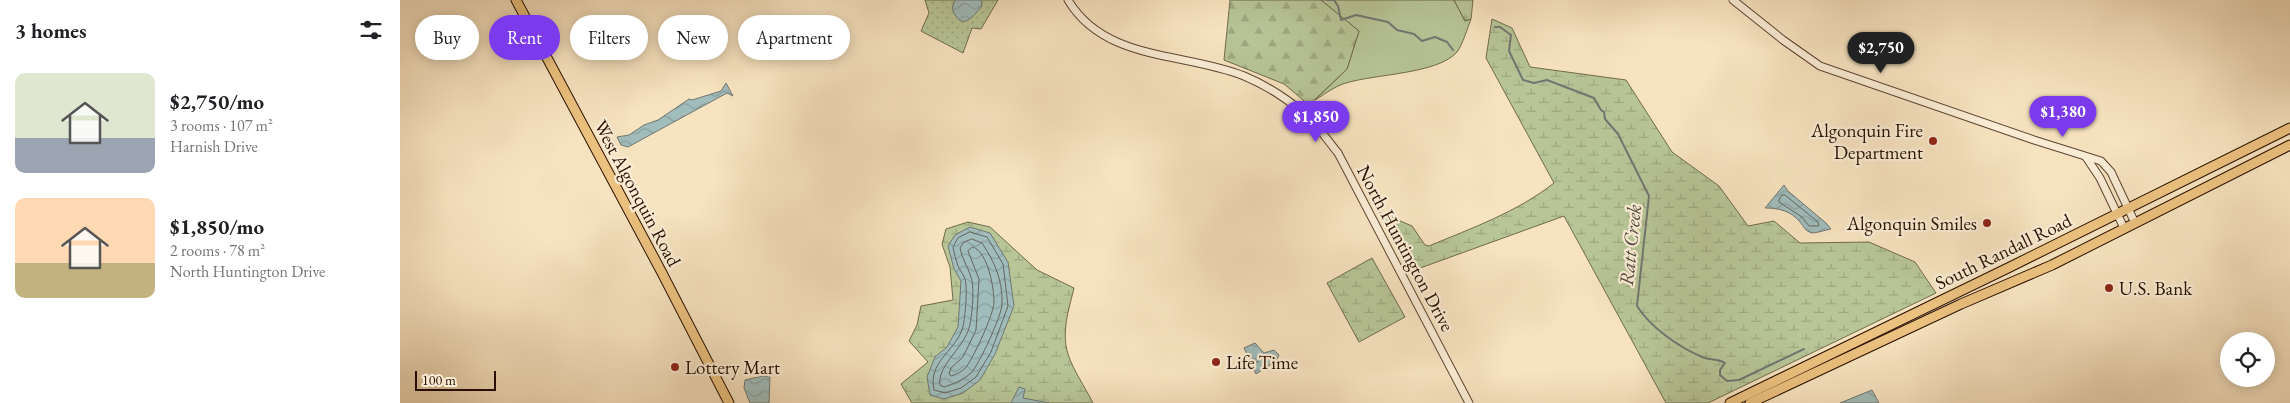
<!DOCTYPE html>
<html lang="en">
<head>
<meta charset="utf-8">
<style>
	:root { --surface:#fff; --page:#f2f2f2; --text:#202124; --muted:#757577; --accent:#7c3aed }
	body { margin:0; font-family:"EB Garamond",serif; background:var(--page); color:var(--text); height:100vh; display:flex; flex-direction:column; font-size:19px; white-space:nowrap }
	* { box-sizing:border-box; margin:0 }
	p { font-size:16px; color:var(--muted) }
	.icon { flex:none; width:28px; height:28px; fill:none; stroke:currentColor; stroke-width:2; stroke-linecap:round; stroke-linejoin:round }
	.map { position:relative; flex:1; overflow:hidden }
	.panel { display:flex; flex-direction:column; background:var(--surface); width:400px }
	.panel>* { flex:none }
	.banner { position:absolute; left:15px; top:15px; width:475px; height:45px; display:flex; gap:10px }
	.controls { position:absolute; left:1820px; top:332px; display:grid; gap:10px }
	.controls a { display:grid; place-items:center; width:55px; height:55px; border-radius:50%; background:var(--surface); box-shadow:0 2px 12px #0003; font-size:25px }
	.scale { position:absolute; left:15px; bottom:12px; width:81px; box-sizing:border-box; padding-left:5px; border:2px solid #2a0f00; border-top:0; font-size:14px; line-height:18px; white-space:nowrap; color:#2a0f00; -webkit-text-stroke:4px #faedd6; paint-order:stroke }
	.price { position:absolute; translate:-50% -42px; padding:0 11px; border-radius:18px; background:var(--accent); color:#fff; font-size:16px; line-height:32px; filter:drop-shadow(0 1px 2px #0008) }
	.price::after { content:''; position:absolute; left:50%; top:30px; width:15px; height:11px; margin-left:-8px; background:inherit; clip-path:polygon(0 0,100% 0,50% 100%) }
	.price.on { background:#222; color:#fff }
	ul { padding:0; list-style:none }
	li { display:flex; align-items:center; gap:15px; height:125px; padding:0 15px }
	li span { display:grid; place-items:center; flex:none; width:140px; height:100px; border-radius:10px; color:#555 }
	li>.icon { margin-inline-start:auto }
	span .icon { width:60px; height:60px; fill:#fffc; stroke-width:1 }
	li b { font-size:21px }
	h2 { display:flex; justify-content:space-between; align-items:center; height:60px; padding:0 15px; font-size:21px }
	.tag { padding:0 18px; border-radius:22px; background:var(--surface); box-shadow:0 2px 12px #0003; font-size:18px; line-height:45px }
	.tag.on { background:var(--accent); color:#fff }
	main { display:flex; flex:1; min-height:0 }
	.map>svg:first-child { display:block }
	.grass { fill:#b7c597; stroke:#706a4c }
	.forest { fill:url(#forest-firs); stroke:#706a4c }
	.wetland { fill:url(#wetland-marsh); stroke:#706a4c }
	.park { fill:url(#park-dots); stroke:#706a4c }
	.water { fill:url(#water-waves); stroke:#717770 }
	.lines { fill:none; stroke-linecap:round; stroke-linejoin:round }
	.shore { stroke:#65665e; stroke-width:1 }
	.stream { stroke:#717770; stroke-width:2 }
	.tertiary-casing { stroke:#5d4430; stroke-width:9 }
	.primary-casing { stroke:#2a0f00; stroke-width:11 }
	.tertiary { stroke:#faedd6; stroke-width:7 }
	.primary { stroke:#ecc280; stroke-width:9 }
	.poi-dot { fill:#8f2418; stroke:#faedd6; stroke-width:2 }
	.labels { text-anchor:middle; stroke-width:4.5; stroke-linejoin:round; paint-order:stroke }
	.poi-label { font-size:19px; fill:#2a0f00; stroke:#faedd6; text-anchor:start }
	.street-label { font-size:19px; fill:#2a0f00; stroke:#faedd6 }
	.water-label { font-size:20px; font-style:italic; fill:#534c41; stroke:#faedd6 }
</style>
</head>
<body>
<main>
<section class="panel">
<h2>3 homes<svg class="icon" aria-label="filters" viewBox="0 0 24 24"><path d="M4 7h16M4 17h16"/><circle cx="9" cy="7" r="2"/><circle cx="15" cy="17" r="2"/></svg></h2>
<ul>
<li><span style="background:linear-gradient(#dfe7d0 65%,#9aa5b1 0)"><svg class="icon" aria-label="home" viewBox="0 0 24 24"><path d="M3 11l9-7 9 7M6 9v11h12V9"/></svg></span><div><b>$2,750/mo</b><p>3 rooms · 107 m²</p><p>Harnish Drive</p></div></li>
<li><span style="background:linear-gradient(#ffd9b3 65%,#c2b280 0)"><svg class="icon" aria-label="home" viewBox="0 0 24 24"><path d="M3 11l9-7 9 7M6 9v11h12V9"/></svg></span><div><b>$1,850/mo</b><p>2 rooms · 78 m²</p><p>North Huntington Drive</p></div></li>
</ul>
</section>
<div class="map">
<svg width="1890" height="403" viewBox="0 0 1890 403">
	<defs>
		<pattern id="forest-firs" width="22" height="20" patternUnits="userSpaceOnUse" patternTransform="scale(1.25)"><rect width="22" height="20" fill="#b7c597"/><path d="M5 1l3.5 6h-7zM16 11l3.5 6h-7z" fill="#9ea880"/></pattern>
		<pattern id="wetland-marsh" width="20" height="14" patternUnits="userSpaceOnUse" patternTransform="scale(1.25)"><rect width="20" height="14" fill="#b7c597"/><path d="M1 5h8M5 5V1M11 12h8M15 12V8" fill="none" stroke="#9ea880"/></pattern>
		<pattern id="park-dots" width="8" height="8" patternUnits="userSpaceOnUse" patternTransform="scale(1.25)"><rect width="8" height="8" fill="#b7c597"/><path d="M2 2h.1M6 6h.1" fill="none" stroke="#9ea880" stroke-width="1.8" stroke-linecap="round"/></pattern>
		<pattern id="water-waves" width="16" height="10" patternUnits="userSpaceOnUse" patternTransform="scale(1.25)"><rect width="16" height="10" fill="#a0bcbb"/><path d="M0 5q4-4 8 0t8 0" fill="none" stroke="#8aa09f"/></pattern>
	</defs>
	<rect width="100%" height="100%" fill="#f7e3c0"/>
	<filter id="stains"><feTurbulence type="fractalNoise" baseFrequency=".004" numOctaves="4"/><feColorMatrix values="0 0 0 0 .2 0 0 0 0 .09 0 0 0 0 .02 0 0 0 .5 -.17"/></filter>
	<radialGradient id="worn" r=".72"><stop offset=".6" stop-color="#630" stop-opacity="0"/><stop offset="1" stop-color="#630" stop-opacity=".3"/></radialGradient>
	<path class="grass" d="M921,0H1054L1065,21L1071,19C1067,29 1063,44 1057,52C1038,74 975,74 946,83C935,86 925,94 915,100L947,69L959,31Z"/>
	<g class="forest">
		<polygon points="830,0 921,0 959,31 947,69 909,105 884,84 824,60"/>
		<polygon points="1054,0 1073,0 1071,19 1065,21"/>
	</g>
	<g class="wetland">
		<path d="M1092,19L1112,28L1130,67L1226,80L1272,152L1319,186L1348,226L1374,221L1400,243L1469,242L1515,262L1536,293L1308,403H1266L1164,216L1012,271L979,212L1012,226L1025,245L1029,246C1072,228 1117,212 1154,183L1086,58Z"/>
		<path d="M568,222L590,227L637,270L674,288C669,309 661,332 668,354C673,370 685,387 693,403H512L501,384L528,362L509,341L517,325L521,306L553,300L550,267L542,244L546,229Z"/>
		<polygon points="972,258 1005,317 959,342 927,283"/>
	</g>
	<polygon class="park" points="525,0 598,0 581,29 572,28 563,53 521,31 529,13"/>
	<g class="water">
		<path d="M555,0H581L582,6C571,19 561,32 552,8Z"/>
		<polygon points="326,83 333,96 327,93 228,147 221,145 217,137 229,135 244,125 258,120 289,99 292,100 321,91"/>
		<path d="M1384,185L1388,191L1426,223L1431,229C1425,230 1417,233 1412,233C1405,231 1404,227 1400,222C1391,211 1379,208 1365,208Z"/>
		<polygon points="570,227 590,233 608,262 614,306 595,354 580,380 563,393 544,399 530,395 527,377 535,357 547,347 558,327 561,281 554,269 548,246 555,235"/>
		<polygon points="855,343 864,353 874,350 879,355 876,361 856,374 852,366 859,361 852,364 844,348"/>
		<polygon points="363,376 370,377 369,403 350,403 344,388 345,380"/>
		<polygon points="619,387 625,389 623,398 649,403 611,403"/>
		<polygon points="1472,390 1479,403 1440,403"/>
	</g>
	<g class="lines">
		<g class="shore">
			<polygon points="1382,195 1385,195 1418,222 1419,226 1409,226 1402,217 1379,202 1379,200"/>
			<path d="M570,232L587,237L603,264L608,306L591,352L576,377L561,388L545,393L534,390C528,362 553,353 562,330C565,321 568,288 565,279C564,275 560,271 558,266C556,260 554,253 553,247L558,238Z"/>
			<path d="M572,239L582,243C594,261 603,280 602,304C602,315 579,365 571,373C563,380 554,384 544,387L540,385C537,367 561,350 568,331C572,322 575,287 571,277C568,267 562,259 560,248L563,243Z"/>
			<path d="M573,247C588,252 594,288 594,302C594,314 574,356 567,366C563,371 556,375 551,376L549,374L551,368L563,357L576,330L579,279L568,251Z"/>
		</g>
		<g class="stream">
			<polyline points="927,0 934,0 938,6 941,20 956,15 988,22 997,30 1014,34 1022,41 1035,37 1047,42 1053,50"/>
			<path d="M1095,27H1100L1111,35L1109,51L1123,80L1134,83L1147,80L1194,98L1201,110L1204,112L1205,119L1218,134L1249,196L1237,306C1251,328 1279,347 1302,357C1311,361 1317,358 1325,363L1320,370V375L1327,381L1339,380L1404,349"/>
		</g>
		<g class="tertiary-casing">
			<g id="tertiary">
				<path d="M668,0C705,62 785,52 844,76C866,85 891,101 908,117C919,127 928,141 938,153L1069,403"/>
				<polyline points="1333,0 1383,40 1420,66 1634,140 1701,161 1711,172 1735,223"/>
				<polyline points="1686,157 1700,178 1724,228"/>
			</g>
		</g>
		<g class="primary-casing">
			<g id="primary">
				<polyline points="116,0 261,271 329,403"/>
				<polyline points="1330,403 1610,267 1890,128"/>
				<polyline points="1350,403 1561,304 1652,265 1890,145"/>
			</g>
		</g>
		<use href="#tertiary" class="tertiary"/>
		<use href="#primary" class="primary"/>
	</g>
	<g class="poi-dot">
		<circle cx="1533" cy="141" r="5"/>
		<circle cx="1587" cy="223" r="5"/>
		<circle cx="1709" cy="288" r="5"/>
		<circle cx="816" cy="362" r="5"/>
		<circle cx="275" cy="367" r="5"/>
	</g>
	<g class="labels">
		<g class="poi-label">
			<text x="1523" y="137" text-anchor="end">Algonquin Fire<tspan x="1523" dy="22">Department</tspan></text>
			<text x="1577" y="230" text-anchor="end">Algonquin Smiles</text>
			<text x="1719" y="295">U.S. Bank</text>
			<text x="826" y="369">Life Time</text>
			<text x="285" y="374">Lottery Mart</text>
		</g>
		<g class="street-label">
			<text transform="translate(238 193) rotate(62)" y="7">West Algonquin Road</text>
			<text transform="translate(1006 248) rotate(62)" y="7">North Huntington Drive</text>
			<text transform="translate(1603 251) rotate(-26)" y="7">South Randall Road</text>
		</g>
		<g class="water-label">
			<text transform="translate(1230 245) rotate(-84)" y="7">Ratt Creek</text>
		</g>
	</g>
	<rect width="100%" height="100%" filter="url(#stains)"/>
	<rect width="100%" height="100%" fill="url(#worn)"/>
</svg>
<div class="controls">
<a><svg class="icon" aria-label="locate" viewBox="0 0 24 24"><circle cx="12" cy="12" r="6"/><path d="M12 2v4M12 18v4M2 12h4M18 12h4"/></svg></a>
</div>
<div class="scale">100 m</div>
<b class="price on" style="left:1481px;top:74px">$2,750</b>
<b class="price" style="left:1663px;top:138px">$1,380</b>
<b class="price" style="left:916px;top:143px">$1,850</b>
<div class="banner">
<a class="tag">Buy</a>
<a class="tag on">Rent</a>
<a class="tag">Filters</a>
<a class="tag">New</a>
<a class="tag">Apartment</a>
</div>
</div>
</main>
</body>
</html>
